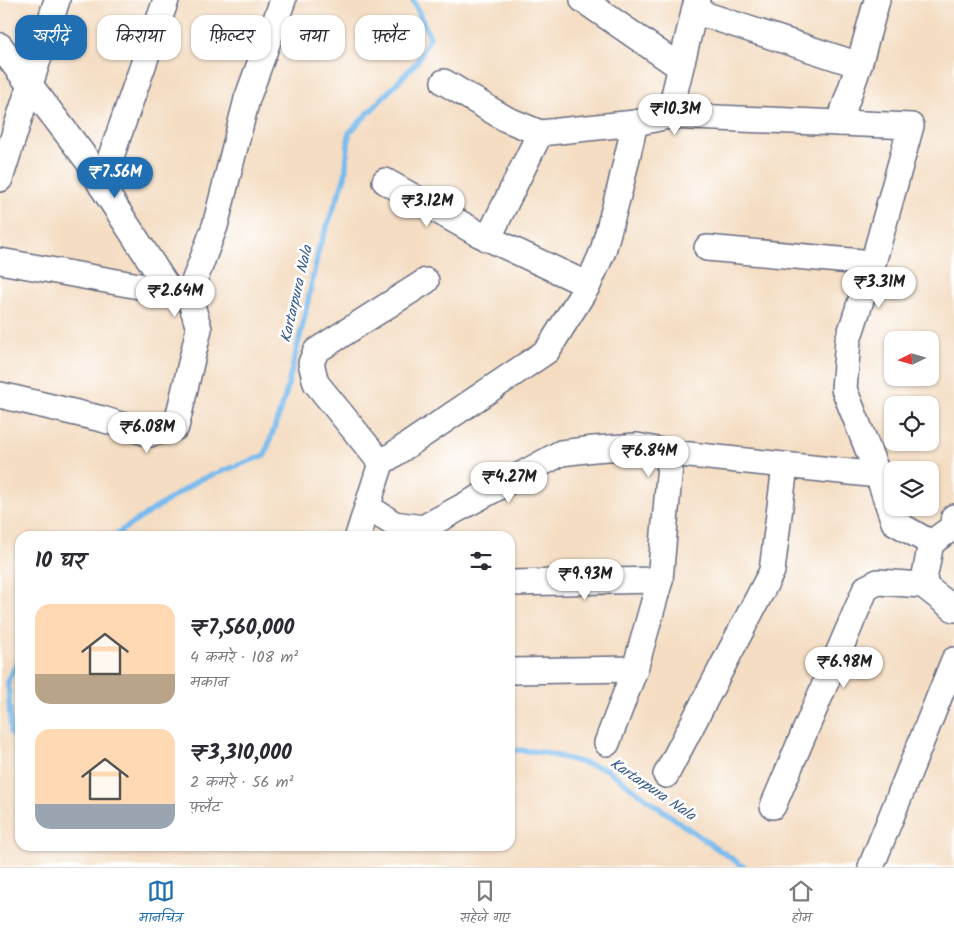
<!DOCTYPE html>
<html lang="hi">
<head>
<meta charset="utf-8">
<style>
	:root { --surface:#fff; --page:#f7f7f7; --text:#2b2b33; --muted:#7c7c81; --line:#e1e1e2; --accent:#1f6fb2 }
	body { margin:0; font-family:Kalam,"Playpen Sans Deva",sans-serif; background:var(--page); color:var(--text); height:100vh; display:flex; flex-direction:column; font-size:19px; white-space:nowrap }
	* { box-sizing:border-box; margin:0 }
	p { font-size:16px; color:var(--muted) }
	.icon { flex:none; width:28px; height:28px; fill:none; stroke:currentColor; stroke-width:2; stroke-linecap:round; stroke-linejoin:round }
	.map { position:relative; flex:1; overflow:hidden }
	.side { position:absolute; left:15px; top:531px; width:500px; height:320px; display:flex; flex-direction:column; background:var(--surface); border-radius:15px; box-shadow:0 1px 4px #0004 }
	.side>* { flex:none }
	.top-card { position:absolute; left:15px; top:15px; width:500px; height:45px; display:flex; gap:10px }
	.needle { width:32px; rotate:265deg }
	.buttons { position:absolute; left:884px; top:331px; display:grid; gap:10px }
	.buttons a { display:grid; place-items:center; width:55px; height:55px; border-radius:10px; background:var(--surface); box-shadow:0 1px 4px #0004; font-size:25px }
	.price { position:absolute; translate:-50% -42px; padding:0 11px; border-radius:18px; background:#fff; color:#222; font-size:16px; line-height:32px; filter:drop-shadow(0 1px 2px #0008) }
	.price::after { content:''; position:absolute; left:50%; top:30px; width:15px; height:11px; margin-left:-8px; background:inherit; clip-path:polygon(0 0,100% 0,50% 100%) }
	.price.active { background:var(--accent); color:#fff }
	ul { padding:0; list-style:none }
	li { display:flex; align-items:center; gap:15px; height:125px; padding:0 20px }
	li span { display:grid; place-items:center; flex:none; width:140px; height:100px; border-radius:15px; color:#555 }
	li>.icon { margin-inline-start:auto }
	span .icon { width:60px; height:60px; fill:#fffc; stroke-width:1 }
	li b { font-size:21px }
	h2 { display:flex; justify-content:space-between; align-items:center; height:60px; padding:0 20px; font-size:21px }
	.chip { padding:0 18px; border-radius:15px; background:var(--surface); box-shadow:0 1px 4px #0004; font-size:18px; line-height:45px }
	.chip.active { background:var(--accent); color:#fff }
	.dock { display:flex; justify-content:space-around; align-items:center; height:70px; border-top:1px solid var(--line); background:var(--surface); font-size:14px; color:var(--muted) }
	.dock a { display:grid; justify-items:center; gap:2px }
	.dock .active { color:var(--accent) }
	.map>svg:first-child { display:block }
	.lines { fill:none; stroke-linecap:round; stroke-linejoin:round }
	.stream { stroke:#79bbee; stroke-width:5.5 }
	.minor-casing { stroke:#676c81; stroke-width:28 }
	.minor { stroke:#fff; stroke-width:25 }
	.labels { text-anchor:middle; stroke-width:5; stroke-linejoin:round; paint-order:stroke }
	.water-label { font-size:15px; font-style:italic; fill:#375989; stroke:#fff }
</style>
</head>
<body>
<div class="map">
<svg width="954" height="867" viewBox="0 0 954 867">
	<rect width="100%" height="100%" fill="#fff"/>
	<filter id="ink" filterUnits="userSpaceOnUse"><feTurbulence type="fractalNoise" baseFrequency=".02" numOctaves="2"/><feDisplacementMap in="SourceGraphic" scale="10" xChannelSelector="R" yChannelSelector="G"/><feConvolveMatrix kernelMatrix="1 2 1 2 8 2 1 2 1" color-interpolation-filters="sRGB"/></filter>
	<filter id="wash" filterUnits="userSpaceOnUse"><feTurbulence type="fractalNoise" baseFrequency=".0096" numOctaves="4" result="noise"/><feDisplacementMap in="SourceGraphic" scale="20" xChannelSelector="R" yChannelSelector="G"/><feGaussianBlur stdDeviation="1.12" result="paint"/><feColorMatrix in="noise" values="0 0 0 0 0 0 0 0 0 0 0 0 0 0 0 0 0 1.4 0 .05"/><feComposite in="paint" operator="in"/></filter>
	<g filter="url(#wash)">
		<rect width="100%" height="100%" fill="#f4ddc2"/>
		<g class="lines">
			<g class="stream">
				<polyline points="113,536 199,480 265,455 285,397 304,320 319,248 345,177 349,133 417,62 430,37 413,0"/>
				<polyline points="20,657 8,680 11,733 20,742"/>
				<polyline points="510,754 516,750 542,752 606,769 683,825 744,867"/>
			</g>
		</g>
	</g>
	<g filter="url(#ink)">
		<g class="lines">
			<g class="minor-casing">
				<g id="minor">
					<polyline points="583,0 680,67"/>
					<polyline points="697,0 669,116 911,126 873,263"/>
					<polyline points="694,11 859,65"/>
					<polyline points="0,46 91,165 101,185 166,0"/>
					<polyline points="444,82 506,119 540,133 635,123"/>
					<polyline points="839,123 859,65 877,0"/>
					<polyline points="0,179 57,0"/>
					<polyline points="385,181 479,234 588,285"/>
					<polyline points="101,185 170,291"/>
					<polyline points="488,239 540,133"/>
					<polyline points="707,248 873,263 848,340 844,389 878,475 894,522 931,543 952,528 954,517"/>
					<polyline points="0,261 189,295 215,226 247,99 283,0"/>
					<polyline points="0,395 102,419 150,434 176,427 199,329 189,295"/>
					<polyline points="381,463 316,383 311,363 316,351 426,281"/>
					<polyline points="368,507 394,524 423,528 561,453 594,449 637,446 671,453"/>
					<polyline points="358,536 381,463 547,351 588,285 603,251 620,188 635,123 669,116"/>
					<polyline points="510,583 660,580"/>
					<polyline points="923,585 931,543"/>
					<polyline points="510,671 635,669"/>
					<polyline points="607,743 635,669 660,580 671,453 878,475"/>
					<polyline points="666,775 772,571 785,466"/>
					<polyline points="773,806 866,588 878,582 923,585 954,609"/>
					<polyline points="871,867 954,660"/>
				</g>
			</g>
			<use href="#minor" class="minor"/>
		</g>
	</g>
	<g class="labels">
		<g class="water-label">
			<text transform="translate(296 294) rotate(-77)" y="5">Kartarpura Nala</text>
			<text transform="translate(653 789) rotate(34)" y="5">Kartarpura Nala</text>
		</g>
	</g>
</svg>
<div class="buttons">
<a><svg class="needle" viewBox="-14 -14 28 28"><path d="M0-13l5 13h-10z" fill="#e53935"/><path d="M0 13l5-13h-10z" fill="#7c7c81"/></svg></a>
<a><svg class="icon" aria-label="locate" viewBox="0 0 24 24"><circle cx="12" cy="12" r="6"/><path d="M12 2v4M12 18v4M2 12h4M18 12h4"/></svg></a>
<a><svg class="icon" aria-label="layers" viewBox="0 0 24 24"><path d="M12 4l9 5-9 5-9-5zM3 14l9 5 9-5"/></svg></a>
</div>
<b class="price" style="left:675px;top:136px">₹10.3M</b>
<b class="price active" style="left:115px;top:199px">₹7.56M</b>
<b class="price" style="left:427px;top:228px">₹3.12M</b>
<b class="price" style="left:879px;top:309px">₹3.31M</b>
<b class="price" style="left:175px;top:318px">₹2.64M</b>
<b class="price" style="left:147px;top:454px">₹6.08M</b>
<b class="price" style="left:649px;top:478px">₹6.84M</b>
<b class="price" style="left:509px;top:504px">₹4.27M</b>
<b class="price" style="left:585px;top:601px">₹9.93M</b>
<b class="price" style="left:844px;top:689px">₹6.98M</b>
<div class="top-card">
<a class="chip active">खरीदें</a>
<a class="chip">किराया</a>
<a class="chip">फ़िल्टर</a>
<a class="chip">नया</a>
<a class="chip">फ़्लैट</a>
</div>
<section class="side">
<h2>10 घर<svg class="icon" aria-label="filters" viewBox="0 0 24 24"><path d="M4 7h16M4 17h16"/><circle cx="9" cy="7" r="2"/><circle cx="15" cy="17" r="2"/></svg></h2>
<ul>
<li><span style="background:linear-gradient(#ffd9b3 70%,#b9a48a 0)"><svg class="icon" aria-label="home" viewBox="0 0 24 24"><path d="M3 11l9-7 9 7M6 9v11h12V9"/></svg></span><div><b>₹7,560,000</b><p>4 कमरे · 108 m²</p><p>मकान</p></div></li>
<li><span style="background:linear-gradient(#ffd9b3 75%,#9aa5b1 0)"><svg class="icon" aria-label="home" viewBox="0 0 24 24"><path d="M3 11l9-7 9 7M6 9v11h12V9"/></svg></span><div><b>₹3,310,000</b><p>2 कमरे · 56 m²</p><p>फ़्लैट</p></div></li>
</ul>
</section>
</div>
<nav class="dock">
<a class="active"><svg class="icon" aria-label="map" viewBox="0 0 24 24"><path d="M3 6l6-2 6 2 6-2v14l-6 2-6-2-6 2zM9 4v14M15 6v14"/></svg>मानचित्र</a>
<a><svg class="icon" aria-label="saved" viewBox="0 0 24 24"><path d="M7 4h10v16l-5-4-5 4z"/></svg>सहेजे गए</a>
<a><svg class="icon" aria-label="home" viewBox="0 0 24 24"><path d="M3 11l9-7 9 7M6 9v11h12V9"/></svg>होम</a>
</nav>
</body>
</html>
